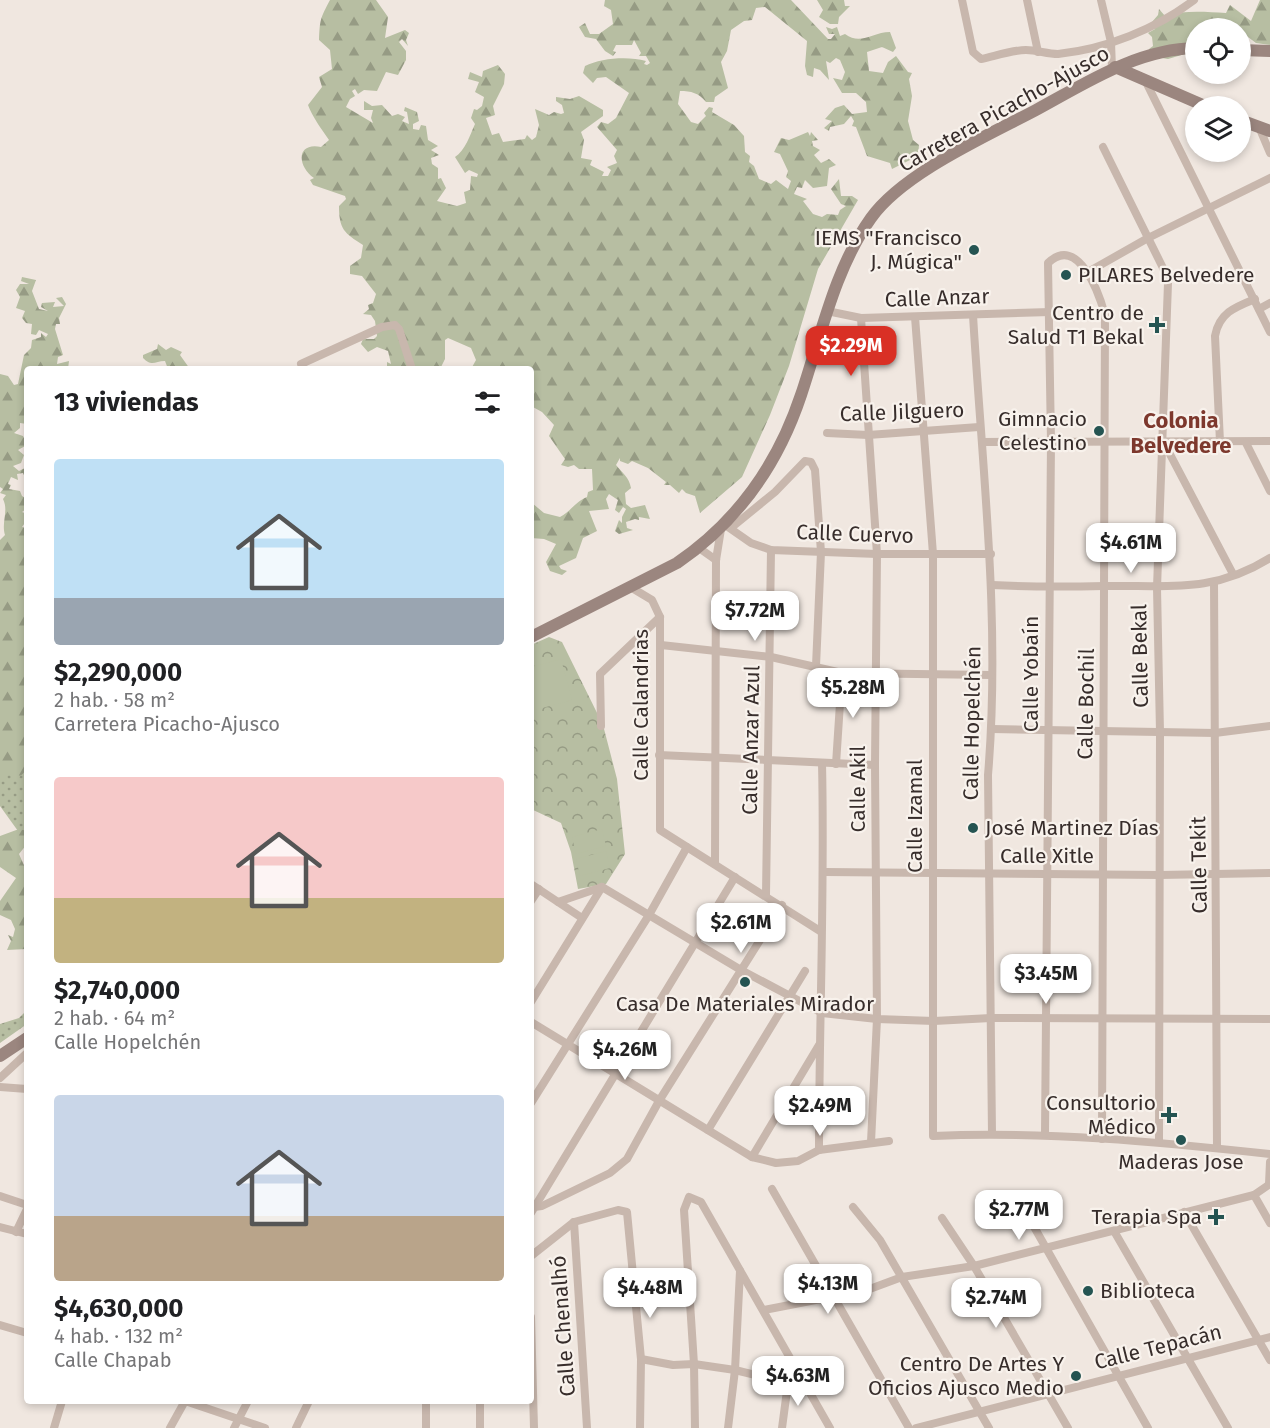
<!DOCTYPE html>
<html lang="es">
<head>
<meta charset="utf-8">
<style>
	:root { --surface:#fff; --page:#f6f6f6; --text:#202124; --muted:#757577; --accent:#d93025 }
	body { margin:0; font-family:"Fira Sans",sans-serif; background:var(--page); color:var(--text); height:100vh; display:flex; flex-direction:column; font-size:22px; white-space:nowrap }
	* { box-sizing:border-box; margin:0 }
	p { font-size:20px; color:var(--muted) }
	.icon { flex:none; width:33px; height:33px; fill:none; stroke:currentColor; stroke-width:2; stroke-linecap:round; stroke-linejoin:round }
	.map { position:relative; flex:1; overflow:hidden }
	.side { position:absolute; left:24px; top:366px; width:510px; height:1038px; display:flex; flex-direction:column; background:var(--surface); border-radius:6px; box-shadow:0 3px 9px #0003 }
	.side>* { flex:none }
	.tools { position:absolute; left:1185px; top:18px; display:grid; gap:12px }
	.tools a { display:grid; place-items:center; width:66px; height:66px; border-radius:50%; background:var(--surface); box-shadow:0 3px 9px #0003; font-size:30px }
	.price { position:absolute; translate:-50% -51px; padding:0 14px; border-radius:12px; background:#fff; color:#222; font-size:20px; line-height:39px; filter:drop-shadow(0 2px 3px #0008) }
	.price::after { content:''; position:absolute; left:50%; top:36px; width:18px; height:14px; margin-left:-9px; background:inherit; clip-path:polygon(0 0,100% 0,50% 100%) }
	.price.active { background:var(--accent); color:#fff }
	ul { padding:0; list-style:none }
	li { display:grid; align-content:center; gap:12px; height:318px; padding:0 30px }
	li span { display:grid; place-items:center; height:186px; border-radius:6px; color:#555 }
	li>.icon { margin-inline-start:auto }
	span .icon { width:108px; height:108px; fill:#fffc; stroke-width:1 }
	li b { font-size:26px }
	h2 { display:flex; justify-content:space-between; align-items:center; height:72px; padding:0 30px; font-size:26px }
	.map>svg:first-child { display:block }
	.grass { fill:url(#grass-dots) }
	.forest { fill:url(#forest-firs) }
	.park { fill:url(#park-crowns) }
	.garden { fill:#b7bea2 }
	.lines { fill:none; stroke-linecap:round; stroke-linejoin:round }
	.street { stroke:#c8b7ad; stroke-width:8 }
	.secondary { stroke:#9b867f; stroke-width:12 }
	.poi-dot { fill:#255452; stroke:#f8f2ec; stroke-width:2 }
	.labels { text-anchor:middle; stroke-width:4.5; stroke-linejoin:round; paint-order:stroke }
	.street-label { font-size:21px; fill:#372d2b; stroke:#f8f2ec }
	.poi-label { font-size:21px; fill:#372d2b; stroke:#f8f2ec; text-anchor:end }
	.neighbourhood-label { font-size:22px; font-weight:bold; fill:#7d382d; stroke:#f8f2ec }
</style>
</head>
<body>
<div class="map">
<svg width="1270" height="1428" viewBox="0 0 1270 1428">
	<defs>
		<pattern id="grass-dots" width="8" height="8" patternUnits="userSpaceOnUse" patternTransform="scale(1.5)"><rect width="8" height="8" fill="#b7bea2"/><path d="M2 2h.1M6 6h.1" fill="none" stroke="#969b84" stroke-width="1.8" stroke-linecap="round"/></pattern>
		<pattern id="forest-firs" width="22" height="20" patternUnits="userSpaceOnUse" patternTransform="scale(1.5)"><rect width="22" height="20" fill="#b7bea2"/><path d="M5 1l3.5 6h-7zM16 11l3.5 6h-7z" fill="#969b84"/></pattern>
		<pattern id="park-crowns" width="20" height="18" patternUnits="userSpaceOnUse" patternTransform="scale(1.5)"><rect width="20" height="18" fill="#b7bea2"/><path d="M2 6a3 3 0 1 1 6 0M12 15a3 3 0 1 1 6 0" fill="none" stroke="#969b84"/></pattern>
	</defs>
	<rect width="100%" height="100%" fill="#f0e7e0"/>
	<g class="grass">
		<polygon points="0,759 18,773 27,773 27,857 23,838 0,806"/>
		<polygon points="27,1010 27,1024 0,1043 0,1024 19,1018"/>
	</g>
	<g class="forest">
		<path d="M330,0H376L388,17L385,38L405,30L409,33L406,40L408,46L402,39L399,42L406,51V60L398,75L386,72L377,91L364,90L358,94L355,89L352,91L355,96L350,99L346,107L373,123L371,118L373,110H364V101L372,106L382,105L392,116L398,114L405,117L402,121L409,124L407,112L404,111L405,107L417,112L419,121L413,124V129L419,130L421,125L426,126L428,140L438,146L431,150L439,155L431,158L432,164L438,168V179L441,178L446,188L437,201L457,206L466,203L464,192L470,190L471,176L477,177L478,174L469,170L465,173L455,157C465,151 470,135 475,124L471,118L474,109L477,110L482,106L484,97L475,92L479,82L468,79L470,72L482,77L483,71L498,65L505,74L504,84L493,106L495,115L486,118L492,135L499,133L503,142L525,139L527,135L532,140L536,137L539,125L535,109L549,115L554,112L561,114L564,113L562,105L556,101V97L570,99L579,96L603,110V116L581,132L584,140L581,158L592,160L590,165L604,172L602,176H608L611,170L607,167L617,163L614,156L617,150L597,127L601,122L608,124L616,118L629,93L606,77L597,78L593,83L583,73L585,66C601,58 628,56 646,61L644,64L647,65L650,63L646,56H639L641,53L634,40L632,45H616L613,51L616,52L613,56L605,51L596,39L585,37L579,27L585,23L590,34H599L613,24L611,10L604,6L605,0H791L828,39H831L835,34H829L826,27L832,29L837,27L840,36L845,34C861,46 872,32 890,32L896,48L893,52L882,47L867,52L869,71L883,73L888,62L896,56L908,72L912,73L909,79L912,96L908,121L913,140L919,145L918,156L892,169L890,163L867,156L856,127L852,126L854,121L851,116L844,124L830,127L829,131L824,128L832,121L825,119L835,108L844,105L852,114L867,112L866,102L856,93H842L833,78L842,80L845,72L840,60L836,58L830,63L826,61L829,80L820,70L814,68L813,77L807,75L805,66L807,41L765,7L756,8L752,20L744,21L731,30L727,51L721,62L728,88L715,97L714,102H706C699,93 691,91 680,91L678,104L691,122L698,124L706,116L704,113L709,107L713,108L712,112L734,125L744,136L745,152L750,156L749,162L754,166L759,179L771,184L776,180L788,189L791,181L786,177L788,171L780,154L774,152L781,138L789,140L808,132L810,136L811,132L818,140L812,141L813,146L820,150L814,155L821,163L829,159L836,165L829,168L827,186L813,188L805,180L802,188L797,187L794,194L807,199L803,201L813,214L822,217L827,214L838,215L840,210L846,206L841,204L831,189L839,179L841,196H852L858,200L818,269L789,366L770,415L742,477L700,513L695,496L686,493L682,489L679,493L670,485H664L666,482L648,468L632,461L628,464L620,461V458L616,465C623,474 629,477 631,488L625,493L626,504L631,508L645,505L650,519L639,517V520L635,519L626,522L627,528L633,530L619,534L615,531L619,520L622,523V517L626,509L623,507L619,513L615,510L618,500L609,494L606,499L609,509L589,511L597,531L583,538L576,558L559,566L561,569L567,571L562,575L550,571L546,562L556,544L544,539L531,538L532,503L544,513L560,517C571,511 575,502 587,497L588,492L593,490L592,469H579L574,465L568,467L561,465L565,459L549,436L554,425L542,412L531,406V369H471L476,360L471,348L448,338L445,340V359L440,369H392L387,368V362L391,364L388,351L377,347L368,352L361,344L363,339H374L377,336L375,321L371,315L363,314L369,309L368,305L373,303L376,294L362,276L350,274V266L361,258L363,245C344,233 339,229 339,206L346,199L345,196L313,185L310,180L314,178C297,166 296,142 321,147L329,140C322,130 312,116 308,105L322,87L319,77L332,69L330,50L319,40C320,19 320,19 330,0Z"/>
		<polygon points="817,0 844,0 845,6 850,6 839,17 838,24 830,24 819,17 823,10"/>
		<path d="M1260,0H1270V45L1256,43L1244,34L1241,36L1240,28H1196L1195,51L1168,59L1150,56L1149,49L1153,46L1152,37L1148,33L1155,29L1152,22L1158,15L1159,9L1165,16C1184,10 1205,12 1226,13L1230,5L1251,21Z"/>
		<path d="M22,277L36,280L32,291L39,309L48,311L41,307L42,303L55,302L53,307L64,306L56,298L62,297L66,304L59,318L60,324H56L55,329L63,355L58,357L57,364L69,361L68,369H27V424L20,423V428L14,433L23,436L27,445L18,450L24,455L21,463L13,466L19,471L27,467V482L23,473L17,474L18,480L11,477L8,484L11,485L9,489L20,491L22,496L27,499L26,509L22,512L27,514V520L22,527L26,528L27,537V770L18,778L16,774H1L0,780V540L5,535C1,522 9,511 3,499L6,495L0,493L3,489L0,487V374L8,376L14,385L18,384L24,355L31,348L32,340L41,337V333L46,337L48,334L39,330L36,335L31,334L32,324L26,323L22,318L25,311L16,308L20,297L16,290L20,284H29L21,281Z"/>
		<path d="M158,344L166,350L171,347L182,352L180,355L190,369H168L165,361C155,361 152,367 143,358V355L157,349Z"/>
		<polygon points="19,829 27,831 27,844 19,854 27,872 27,949 7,950 11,941 8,935 13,937 15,929 11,920 0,915 0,901 16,878 0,867 0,836"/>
	</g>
	<polygon class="park" points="549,637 562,642 603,725 617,779 625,854 606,884 578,889 571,852 561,823 531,809 531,645"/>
	<g class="garden">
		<polygon points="561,659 572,700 531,711 531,667"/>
		<polygon points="602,829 606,846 576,854 572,837"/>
		<polygon points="606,851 610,868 580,876 576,859"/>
	</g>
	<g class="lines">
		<g class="street">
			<path d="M962,0L973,52L981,59C995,56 1012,50 1026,50C1037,50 1047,54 1058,54C1106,49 1156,29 1194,0"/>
			<polyline points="1027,0 1038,52"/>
			<polyline points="1101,0 1111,42 1112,69"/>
			<polyline points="1145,80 1270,332"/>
			<polyline points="1259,127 1270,153"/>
			<polyline points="1103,147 1163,268 1168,283 1157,588 1160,732 1159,1142"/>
			<polyline points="1088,272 1148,238 1270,178"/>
			<polyline points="1259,309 1270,303"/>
			<polyline points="827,311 861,318 1050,312"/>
			<path d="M973,315C982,468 1001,621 988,775L992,1134"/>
			<path d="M915,317L933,554V1136C1046,1131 1158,1142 1270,1154"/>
			<polyline points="861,318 877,554 875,765 877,1019 871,1142"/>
			<polyline points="301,364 382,327 395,325 399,329 412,369"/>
			<polyline points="827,433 868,435 979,427"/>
			<polyline points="1163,441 1233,574"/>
			<polyline points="982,442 1270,441"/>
			<path d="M1220,442L1215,336C1219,313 1235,307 1255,299"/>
			<polyline points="1246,443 1270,491"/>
			<polyline points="728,527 751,543 771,550 877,554 991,554"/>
			<polyline points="731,528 775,492 805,461 811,462 815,470 821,552 816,666"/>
			<polyline points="699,548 716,560"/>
			<polyline points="1214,582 1217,1148"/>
			<path d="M992,585C1030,587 1066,587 1104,586C1167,585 1213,594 1270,558"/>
			<polyline points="632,588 652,600 660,617 660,830 820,931"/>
			<polyline points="661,645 771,657 842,673 991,675"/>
			<polyline points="601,726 600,674 660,617"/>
			<polyline points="992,729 1215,733 1270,726"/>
			<polyline points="659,755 875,765"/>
			<polyline points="836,764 842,673"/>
			<polyline points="715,864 716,560 721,529"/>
			<polyline points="825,872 1160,875 1270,873"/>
			<polyline points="531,884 582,918"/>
			<polyline points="602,887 741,970 822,1013 877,1019 934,1021 991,1018 1270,1019"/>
			<polyline points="766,895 771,550"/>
			<polyline points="531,901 539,889"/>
			<polyline points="558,902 602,887"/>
			<polyline points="531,1002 602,887"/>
			<polyline points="531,1022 752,1157 776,1163 798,1161 819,1150 889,1141"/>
			<polyline points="0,1078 27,1053"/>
			<polyline points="0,1087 27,1089"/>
			<polyline points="531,1103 649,915 687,847"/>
			<polyline points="708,1130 805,971"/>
			<path d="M1045,1134L1051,442L1048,263C1078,234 1099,293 1105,315L1102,1139"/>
			<path d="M819,1150C819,1021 825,892 822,763"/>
			<polyline points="752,1157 819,1045"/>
			<polyline points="1269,1184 1270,1162"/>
			<polyline points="772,1189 909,1428"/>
			<polyline points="1254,1195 1270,1223"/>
			<polyline points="0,1196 27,1205"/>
			<polyline points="534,1207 542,1206 610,1173 627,1159 659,1101 782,905"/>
			<polyline points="853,1207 880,1240 989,1428"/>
			<polyline points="1184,1212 1270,1360"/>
			<polyline points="531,1213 735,877"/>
			<polyline points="942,1218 974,1266 1068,1428"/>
			<polyline points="574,1222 587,1428"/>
			<polyline points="1033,1225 1148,1428"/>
			<polyline points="0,1227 27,1234"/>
			<polyline points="1114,1231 1228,1428"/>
			<polyline points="16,1232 27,1209"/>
			<polyline points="531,1256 574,1222 618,1210 627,1212 641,1359 640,1428"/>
			<polyline points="764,1310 867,1290 902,1277 974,1266 1254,1195 1270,1184"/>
			<polyline points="531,1317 534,1428"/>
			<polyline points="0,1325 27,1333"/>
			<polyline points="641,1359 673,1365 694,1364 735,1370 788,1383 802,1378"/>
			<polyline points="426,1401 426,1428"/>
			<polyline points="480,1401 480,1428"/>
			<polyline points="54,1428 62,1401"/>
			<polyline points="170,1428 185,1401 265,1428"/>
			<polyline points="234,1428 248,1401"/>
			<polyline points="296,1428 309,1401"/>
			<polyline points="695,1428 694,1364 684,1210 689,1197 701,1202 830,1428"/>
			<polyline points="728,1428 735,1370 740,1271"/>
			<polyline points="782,1428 788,1383"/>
			<polyline points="916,1428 1270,1337"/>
		</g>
		<g class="secondary">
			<polyline points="1240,50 1270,51"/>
			<polyline points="1115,67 1205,106"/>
			<polyline points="1240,120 1270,131"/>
			<path d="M531,637L677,563C737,522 778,464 801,395C821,336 834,270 871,218C903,173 987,136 1036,110C1086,83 1137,49 1196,48"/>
			<polyline points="0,1056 27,1038"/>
		</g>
	</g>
	<g class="poi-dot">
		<circle cx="974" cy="250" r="6"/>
		<circle cx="1066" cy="275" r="6"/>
		<path d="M1154 316h6v6h6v6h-6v6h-6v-6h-6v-6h6z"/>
		<circle cx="1099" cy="431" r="6"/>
		<circle cx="973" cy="828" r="6"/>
		<circle cx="745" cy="982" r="6"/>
		<path d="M1166 1106h6v6h6v6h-6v6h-6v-6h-6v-6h6z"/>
		<circle cx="1181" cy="1140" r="6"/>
		<path d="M1213 1208h6v6h6v6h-6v6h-6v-6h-6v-6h6z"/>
		<circle cx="1088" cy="1291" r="6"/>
		<circle cx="1076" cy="1376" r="6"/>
	</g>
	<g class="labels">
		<g class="street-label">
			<text transform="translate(1004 109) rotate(-29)" y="7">Carretera Picacho-Ajusco</text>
			<text transform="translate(937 298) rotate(-2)" y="7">Calle Anzar</text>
			<text transform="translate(902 412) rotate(-2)" y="7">Calle Jilguero</text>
			<text transform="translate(855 534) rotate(2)" y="7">Calle Cuervo</text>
			<text transform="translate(1140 656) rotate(-91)" y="7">Calle Bekal</text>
			<text transform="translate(1031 674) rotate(-90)" y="7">Calle Yobaín</text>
			<text transform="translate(1086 704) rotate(-89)" y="7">Calle Bochil</text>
			<text transform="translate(641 705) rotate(-90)" y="7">Calle Calandrias</text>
			<text transform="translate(972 723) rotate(-89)" y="7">Calle Hopelchén</text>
			<text transform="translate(751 740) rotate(-89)" y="7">Calle Anzar Azul</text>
			<text transform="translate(858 789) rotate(-90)" y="7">Calle Akil</text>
			<text transform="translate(915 816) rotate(-90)" y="7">Calle Izamal</text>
			<text x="1047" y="863">Calle Xitle</text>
			<text transform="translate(1199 865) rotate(-91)" y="7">Calle Tekit</text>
			<text transform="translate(563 1326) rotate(-94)" y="7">Calle Chenalhó</text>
			<text transform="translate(1158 1347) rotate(-14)" y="7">Calle Tepacán</text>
		</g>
		<g class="poi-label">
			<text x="962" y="245">IEMS "Francisco<tspan x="962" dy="24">J. Múgica"</tspan></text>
			<text x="1078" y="282" text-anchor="start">PILARES Belvedere</text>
			<text x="1144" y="320">Centro de<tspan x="1144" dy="24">Salud T1 Bekal</tspan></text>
			<text x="1087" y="426">Gimnacio<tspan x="1087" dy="24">Celestino</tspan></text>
			<text x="985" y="835" text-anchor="start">José Martinez Días</text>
			<text x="745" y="1011" text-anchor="middle">Casa De Materiales Mirador</text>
			<text x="1156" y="1110">Consultorio<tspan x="1156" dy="24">Médico</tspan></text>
			<text x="1181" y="1169" text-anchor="middle">Maderas Jose</text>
			<text x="1202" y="1224">Terapia Spa</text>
			<text x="1100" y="1298" text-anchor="start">Biblioteca</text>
			<text x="1064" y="1371">Centro De Artes Y<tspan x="1064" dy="24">Oficios Ajusco Medio</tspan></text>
		</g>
		<g class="neighbourhood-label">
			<text x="1181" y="428">Colonia<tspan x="1181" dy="25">Belvedere</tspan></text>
		</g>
	</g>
</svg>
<div class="tools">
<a><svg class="icon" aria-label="locate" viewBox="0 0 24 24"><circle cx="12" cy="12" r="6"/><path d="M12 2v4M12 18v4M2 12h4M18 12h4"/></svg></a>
<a><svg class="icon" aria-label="layers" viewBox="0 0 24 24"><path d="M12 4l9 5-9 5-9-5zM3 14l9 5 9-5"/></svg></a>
</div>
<b class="price active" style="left:851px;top:377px">$2.29M</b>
<b class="price" style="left:1131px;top:574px">$4.61M</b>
<b class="price" style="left:755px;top:642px">$7.72M</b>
<b class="price" style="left:853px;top:719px">$5.28M</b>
<b class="price" style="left:741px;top:954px">$2.61M</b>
<b class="price" style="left:1046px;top:1005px">$3.45M</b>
<b class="price" style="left:625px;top:1081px">$4.26M</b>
<b class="price" style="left:820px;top:1137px">$2.49M</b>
<b class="price" style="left:1019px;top:1241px">$2.77M</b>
<b class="price" style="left:828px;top:1315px">$4.13M</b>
<b class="price" style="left:650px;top:1319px">$4.48M</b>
<b class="price" style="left:996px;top:1329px">$2.74M</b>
<b class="price" style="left:798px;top:1407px">$4.63M</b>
<section class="side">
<h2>13 viviendas<svg class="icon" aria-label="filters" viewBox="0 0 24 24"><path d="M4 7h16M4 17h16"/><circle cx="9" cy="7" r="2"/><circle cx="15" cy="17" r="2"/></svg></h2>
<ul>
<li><span style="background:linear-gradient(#bfe0f5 75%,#9aa5b1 0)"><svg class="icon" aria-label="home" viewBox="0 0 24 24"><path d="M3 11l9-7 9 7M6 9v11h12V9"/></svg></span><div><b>$2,290,000</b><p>2 hab. · 58 m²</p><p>Carretera Picacho-Ajusco</p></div></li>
<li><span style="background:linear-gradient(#f6c9c9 65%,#c2b280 0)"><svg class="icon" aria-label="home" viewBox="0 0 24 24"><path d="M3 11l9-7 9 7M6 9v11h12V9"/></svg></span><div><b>$2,740,000</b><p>2 hab. · 64 m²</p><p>Calle Hopelchén</p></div></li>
<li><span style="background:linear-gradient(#c9d6e8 65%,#b9a48a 0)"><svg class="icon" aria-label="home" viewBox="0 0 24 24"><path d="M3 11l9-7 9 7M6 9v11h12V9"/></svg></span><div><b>$4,630,000</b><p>4 hab. · 132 m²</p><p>Calle Chapab</p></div></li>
</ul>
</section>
</div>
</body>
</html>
